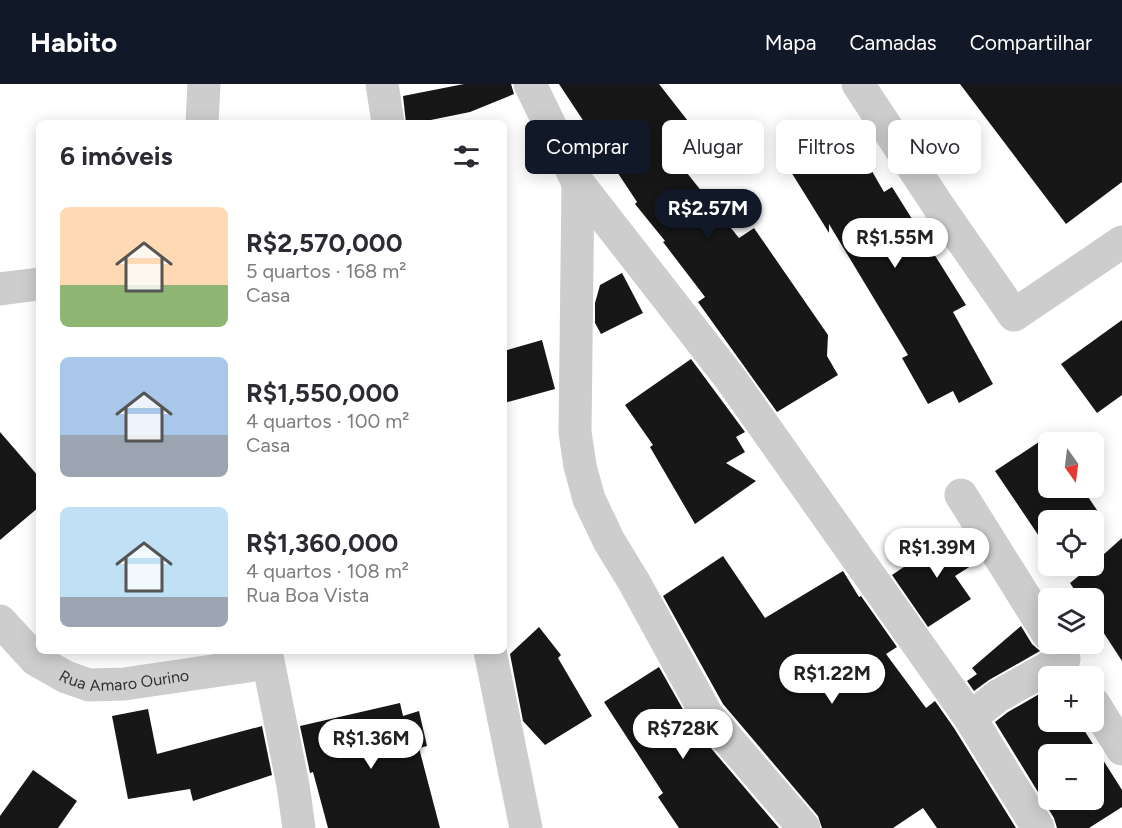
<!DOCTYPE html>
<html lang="pt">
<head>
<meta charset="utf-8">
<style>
	:root { --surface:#fff; --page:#f7f7f7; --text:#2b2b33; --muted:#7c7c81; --accent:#111827 }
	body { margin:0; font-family:Figtree,sans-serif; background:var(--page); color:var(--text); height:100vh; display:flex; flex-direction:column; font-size:22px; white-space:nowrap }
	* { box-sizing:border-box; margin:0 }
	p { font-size:20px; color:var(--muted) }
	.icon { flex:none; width:33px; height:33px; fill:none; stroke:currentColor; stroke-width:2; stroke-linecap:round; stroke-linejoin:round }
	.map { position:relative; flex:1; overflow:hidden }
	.drawer { position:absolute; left:36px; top:36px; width:471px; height:534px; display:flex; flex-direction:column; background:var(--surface); border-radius:9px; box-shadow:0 3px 15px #0003 }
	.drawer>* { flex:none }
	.banner { position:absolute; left:525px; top:36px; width:507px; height:54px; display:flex; gap:12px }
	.needle { width:39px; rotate:166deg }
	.tools { position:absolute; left:1038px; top:348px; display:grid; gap:12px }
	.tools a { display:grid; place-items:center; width:66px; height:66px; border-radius:9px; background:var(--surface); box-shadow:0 3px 15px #0003; font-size:30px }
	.price { position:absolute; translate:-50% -51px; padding:0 14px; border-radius:21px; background:#fff; color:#222; font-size:20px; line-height:39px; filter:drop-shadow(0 2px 3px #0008) }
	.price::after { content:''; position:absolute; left:50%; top:36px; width:18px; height:14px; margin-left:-9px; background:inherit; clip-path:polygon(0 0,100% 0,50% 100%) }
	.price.selected { background:var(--accent); color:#fff }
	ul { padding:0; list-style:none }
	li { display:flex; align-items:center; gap:18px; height:150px; padding:0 24px }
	li span { display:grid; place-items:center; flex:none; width:168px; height:120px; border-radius:9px; color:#555 }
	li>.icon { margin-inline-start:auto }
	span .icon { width:72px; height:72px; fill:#fffc; stroke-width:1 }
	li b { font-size:26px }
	h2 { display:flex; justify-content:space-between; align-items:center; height:72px; padding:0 24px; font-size:26px }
	.tag { padding:0 21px; border-radius:9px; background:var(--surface); box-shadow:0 3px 15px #0003; font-size:21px; line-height:54px }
	.tag.selected { background:var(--accent); color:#fff }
	header { display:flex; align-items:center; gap:36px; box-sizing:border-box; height:84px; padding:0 30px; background:var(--accent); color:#fff }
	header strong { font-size:28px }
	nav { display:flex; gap:33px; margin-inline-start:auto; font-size:21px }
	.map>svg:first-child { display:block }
	.building { fill:#171717; fill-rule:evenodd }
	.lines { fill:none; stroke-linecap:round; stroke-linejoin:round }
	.minor { stroke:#cdcdcd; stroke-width:33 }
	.labels { text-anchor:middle; stroke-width:6; stroke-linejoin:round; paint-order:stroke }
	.street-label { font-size:16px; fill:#303030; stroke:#fff }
</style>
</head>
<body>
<header>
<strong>Habito</strong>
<nav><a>Mapa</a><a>Camadas</a><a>Compartilhar</a></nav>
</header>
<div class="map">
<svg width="1122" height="744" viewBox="0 0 1122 744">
	<rect width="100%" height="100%" fill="#fff"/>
	<g class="building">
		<polygon points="464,0 511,0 514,10 470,28 416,39 406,39 403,12"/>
		<polygon points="559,0 659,0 702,55 675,74 739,154 754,144 828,251 827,272 838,291 777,328 698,218 705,213 663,158 665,157 635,120 637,118"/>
		<polygon points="960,0 1122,0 1122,98 1066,140"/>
		<polygon points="851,51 884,108 892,103 966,221 953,228 993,300 959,319 953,307 928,320 902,274 908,271 829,140 829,149 788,83"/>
		<polygon points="622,189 643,229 601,250 595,239 595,219 600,201"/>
		<polygon points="1122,236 1122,311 1097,329 1061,280"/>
		<polygon points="542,256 555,305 504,319 504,267"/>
		<polygon points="691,275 745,348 736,353 745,368 726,379 756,397 695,440 650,363 653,361 625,321"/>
		<polygon points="0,348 39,393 39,423 0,456"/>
		<polygon points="1048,352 1052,358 1048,358 1048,404 1082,404 1099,429 1089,436 1048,436 1048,463 1047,464 995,387"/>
		<polygon points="957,447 977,478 955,492 971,515 928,543 892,491"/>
		<polygon points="1122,454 1122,577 1094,534 1094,514 1080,514 1070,499 1091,482 1094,482 1094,479"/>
		<polygon points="723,472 765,534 843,487 859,513 861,512 897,563 886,570 926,624 935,617 954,644 1016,744 937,744 923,724 893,744 822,744 818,732 723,620 663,512"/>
		<polygon points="1021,542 1032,560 1040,567 989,596 974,607 967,597 977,590 972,584"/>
		<polygon points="539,543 561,571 558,574 592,632 545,661 523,637 510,570"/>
		<polygon points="659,583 693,643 779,744 679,744 658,713 663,709 604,618"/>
		<path d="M1048,605V638H1079L1122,706V723L1089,744H1057L1054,734L995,638L1008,628ZM1048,670H1094V716H1048Z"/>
		<polygon points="400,619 403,632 419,627 427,662 419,664 440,744 328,744 313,688 310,689 300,642"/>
		<polygon points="148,625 157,670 262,642 272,691 193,717 190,705 128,715 112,632"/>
		<polygon points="33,686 77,717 58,744 0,744 0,732"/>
	</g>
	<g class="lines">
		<g class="minor">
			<polyline points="382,0 388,39"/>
			<polyline points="530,0 578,99 730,294 970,634 1038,744"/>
			<polyline points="858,0 939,123 1014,231 1122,158"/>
			<polyline points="202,39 204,0"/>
			<polyline points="578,99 575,348 580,382 589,415 609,457 634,498 707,631 804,744"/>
			<polyline points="0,205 39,200"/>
			<polyline points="961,411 1048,550"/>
			<path id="s1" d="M0,537L36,576L66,593L89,601L124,600L268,579"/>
			<polyline points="266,567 293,701 299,744"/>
			<polyline points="490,567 526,744"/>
			<polyline points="1094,620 1122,665"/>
			<polyline points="970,634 998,612 1064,575"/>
		</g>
	</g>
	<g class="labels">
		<g class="street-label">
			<text dy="6" stroke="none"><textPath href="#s1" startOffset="147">Rua Amaro Ourino</textPath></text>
		</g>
	</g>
</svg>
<div class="tools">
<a><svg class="needle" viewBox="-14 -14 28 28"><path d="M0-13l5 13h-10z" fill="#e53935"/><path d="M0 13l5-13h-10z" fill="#7c7c81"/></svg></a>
<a><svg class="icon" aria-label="locate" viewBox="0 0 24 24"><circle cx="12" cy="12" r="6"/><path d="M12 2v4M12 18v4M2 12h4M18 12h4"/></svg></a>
<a><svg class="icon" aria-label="layers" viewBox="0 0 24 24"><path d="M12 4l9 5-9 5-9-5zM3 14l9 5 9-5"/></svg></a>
<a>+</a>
<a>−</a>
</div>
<b class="price selected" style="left:708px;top:156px">R$2.57M</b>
<b class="price" style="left:895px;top:185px">R$1.55M</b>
<b class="price" style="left:937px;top:495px">R$1.39M</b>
<b class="price" style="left:832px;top:621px">R$1.22M</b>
<b class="price" style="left:683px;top:676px">R$728K</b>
<b class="price" style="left:371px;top:686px">R$1.36M</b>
<div class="banner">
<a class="tag selected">Comprar</a>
<a class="tag">Alugar</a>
<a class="tag">Filtros</a>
<a class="tag">Novo</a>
</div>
<section class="drawer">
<h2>6 imóveis<svg class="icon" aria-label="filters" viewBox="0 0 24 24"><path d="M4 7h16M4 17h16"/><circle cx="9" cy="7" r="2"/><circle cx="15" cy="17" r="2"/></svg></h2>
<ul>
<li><span style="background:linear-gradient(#ffd9b3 65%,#8fb573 0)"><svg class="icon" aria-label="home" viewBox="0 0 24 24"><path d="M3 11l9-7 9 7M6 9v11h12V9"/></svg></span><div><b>R$2,570,000</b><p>5 quartos · 168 m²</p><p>Casa</p></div></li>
<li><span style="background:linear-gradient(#a9c7e8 65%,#9aa5b1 0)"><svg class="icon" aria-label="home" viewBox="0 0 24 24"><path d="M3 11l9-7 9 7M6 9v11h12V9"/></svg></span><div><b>R$1,550,000</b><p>4 quartos · 100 m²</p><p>Casa</p></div></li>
<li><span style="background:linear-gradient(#bfe0f5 75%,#9aa5b1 0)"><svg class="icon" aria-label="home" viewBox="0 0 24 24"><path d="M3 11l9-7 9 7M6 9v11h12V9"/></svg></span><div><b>R$1,360,000</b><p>4 quartos · 108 m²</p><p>Rua Boa Vista</p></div></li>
</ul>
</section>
</div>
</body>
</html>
